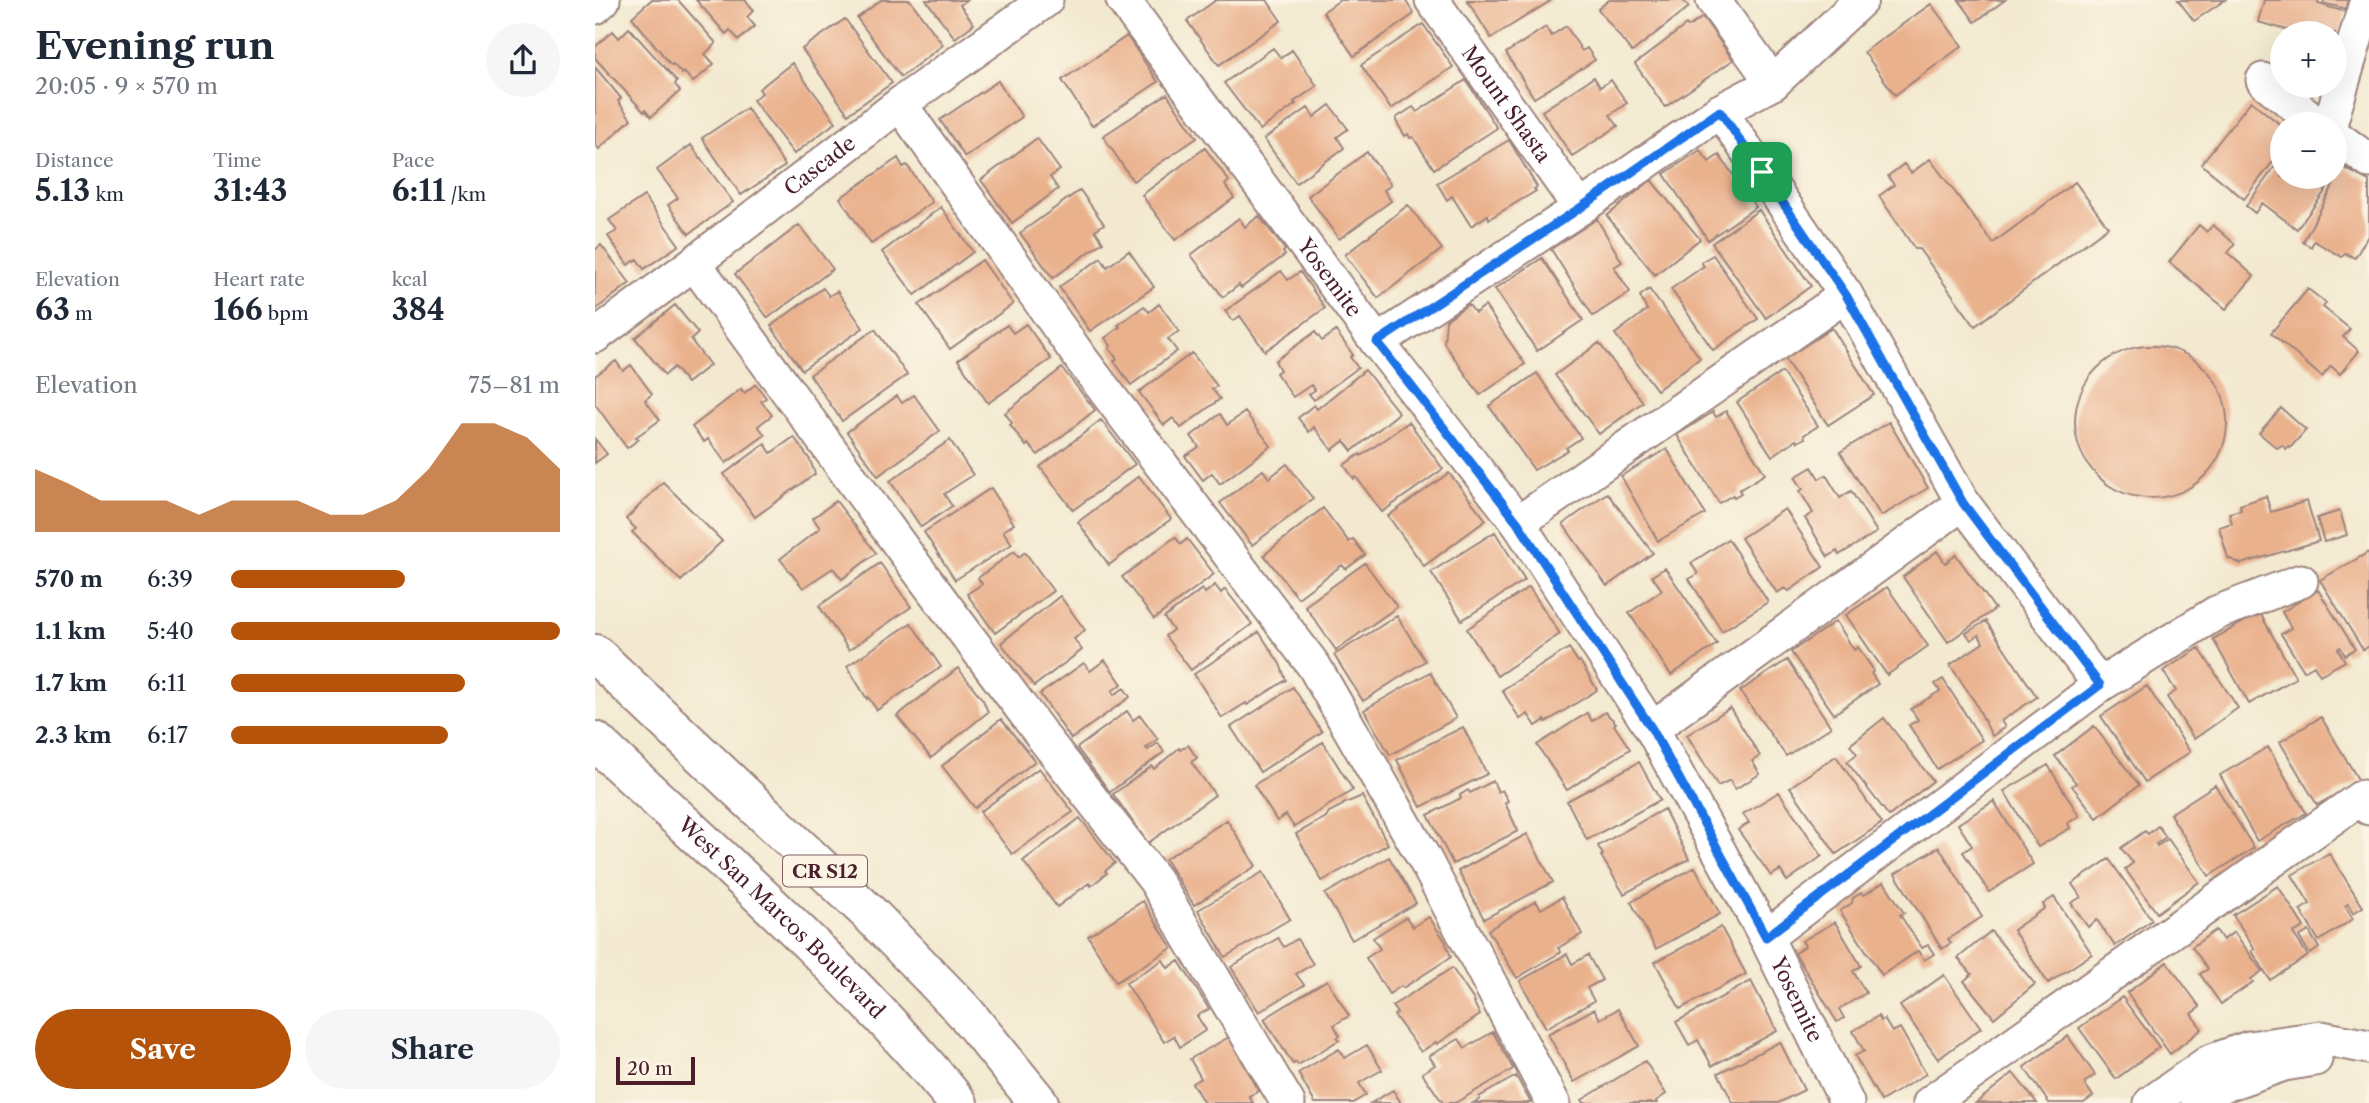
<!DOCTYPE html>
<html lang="en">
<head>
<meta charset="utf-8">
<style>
  :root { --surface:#fff; --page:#f6f6f7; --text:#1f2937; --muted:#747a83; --accent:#b45309 }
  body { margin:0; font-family:"Libre Caslon Text",serif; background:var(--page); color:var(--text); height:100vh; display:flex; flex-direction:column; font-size:26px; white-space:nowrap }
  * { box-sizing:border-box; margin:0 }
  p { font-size:23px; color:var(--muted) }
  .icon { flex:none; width:38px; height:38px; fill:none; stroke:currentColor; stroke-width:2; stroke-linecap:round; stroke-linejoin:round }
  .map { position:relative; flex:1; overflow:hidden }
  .sheet { display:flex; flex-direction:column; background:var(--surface); width:595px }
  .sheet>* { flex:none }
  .tools { position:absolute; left:1675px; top:21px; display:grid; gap:14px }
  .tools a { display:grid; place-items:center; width:77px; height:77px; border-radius:50%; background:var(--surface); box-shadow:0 7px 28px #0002; font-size:35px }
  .scale { position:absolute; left:21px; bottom:18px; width:79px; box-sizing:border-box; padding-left:7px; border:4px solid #4a1f2b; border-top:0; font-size:19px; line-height:24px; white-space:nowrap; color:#4a1f2b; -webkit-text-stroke:5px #fcf5e5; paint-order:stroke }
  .pin { position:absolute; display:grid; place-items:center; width:60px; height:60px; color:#fff; margin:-30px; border-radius:14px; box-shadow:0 4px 10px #0006 }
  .round { display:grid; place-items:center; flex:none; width:74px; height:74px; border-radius:37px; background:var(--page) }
  .summary { display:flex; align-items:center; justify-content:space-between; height:119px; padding:0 35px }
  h1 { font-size:38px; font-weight:700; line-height:52px }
  .stats { display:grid; grid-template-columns:repeat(3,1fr); gap:10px; height:119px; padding:7px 35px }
  .stats div { display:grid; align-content:center }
  .stats b { font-size:30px; font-weight:700 }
  .stats small { font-size:19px; font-weight:400 }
  .stats p { font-size:19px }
  .chart { height:196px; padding:14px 35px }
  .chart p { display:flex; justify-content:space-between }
  .chart svg { width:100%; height:126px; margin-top:7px; fill:var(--accent); opacity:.7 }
  .cta { display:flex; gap:14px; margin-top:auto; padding:14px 35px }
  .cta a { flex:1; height:80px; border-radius:42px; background:var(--accent); color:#fff; font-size:28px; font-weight:700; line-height:80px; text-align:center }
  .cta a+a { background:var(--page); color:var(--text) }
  ul { padding:0 35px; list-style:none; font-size:23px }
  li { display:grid; grid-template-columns:112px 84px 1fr; align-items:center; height:52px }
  li i { height:18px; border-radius:9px; background:var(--accent) }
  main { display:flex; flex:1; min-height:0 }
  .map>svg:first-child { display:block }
  .building { fill:#eab18d }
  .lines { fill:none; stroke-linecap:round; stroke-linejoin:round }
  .minor-casing { stroke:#9e847e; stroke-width:37 }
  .major-casing { stroke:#9e847e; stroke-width:42 }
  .minor { stroke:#fff; stroke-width:33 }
  .major { stroke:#fff; stroke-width:38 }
  .route-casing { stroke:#fff; stroke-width:14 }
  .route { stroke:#1a73e8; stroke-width:9 }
  .labels { text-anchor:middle; stroke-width:5; stroke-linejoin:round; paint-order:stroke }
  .shield { fill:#fcf5e5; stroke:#7f5f63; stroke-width:2 }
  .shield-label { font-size:19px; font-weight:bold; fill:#4a1f2b }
  .street-label { font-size:21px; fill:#4a1f2b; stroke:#fcf5e5 }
</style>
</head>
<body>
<main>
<section class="sheet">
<div class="summary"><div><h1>Evening run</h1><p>20:05 · 9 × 570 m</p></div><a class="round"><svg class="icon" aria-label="share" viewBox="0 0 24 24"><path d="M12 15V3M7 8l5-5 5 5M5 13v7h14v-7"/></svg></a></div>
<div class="stats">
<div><p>Distance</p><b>5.13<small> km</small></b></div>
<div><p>Time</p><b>31:43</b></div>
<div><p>Pace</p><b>6:11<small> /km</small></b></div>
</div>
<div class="stats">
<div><p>Elevation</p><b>63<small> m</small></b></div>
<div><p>Heart rate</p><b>166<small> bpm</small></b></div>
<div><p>kcal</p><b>384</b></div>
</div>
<div class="chart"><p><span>Elevation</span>75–81 m</p>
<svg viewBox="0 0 160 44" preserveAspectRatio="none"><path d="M0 44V22L10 27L20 33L30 33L40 33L50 38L60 33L70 33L80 33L90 38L100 38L110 33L120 22L130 6L140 6L150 11L160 22V44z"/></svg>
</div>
<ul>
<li><b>570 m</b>6:39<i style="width:53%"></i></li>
<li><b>1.1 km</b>5:40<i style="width:100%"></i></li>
<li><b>1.7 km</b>6:11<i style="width:71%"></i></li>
<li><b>2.3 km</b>6:17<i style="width:66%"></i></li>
</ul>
<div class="cta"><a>Save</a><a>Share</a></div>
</section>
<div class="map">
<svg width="1774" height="1103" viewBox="0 0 1774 1103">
  <rect width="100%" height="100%" fill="#fcf5e5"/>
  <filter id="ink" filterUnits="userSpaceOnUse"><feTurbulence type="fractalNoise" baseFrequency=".0143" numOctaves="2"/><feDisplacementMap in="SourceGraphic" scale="14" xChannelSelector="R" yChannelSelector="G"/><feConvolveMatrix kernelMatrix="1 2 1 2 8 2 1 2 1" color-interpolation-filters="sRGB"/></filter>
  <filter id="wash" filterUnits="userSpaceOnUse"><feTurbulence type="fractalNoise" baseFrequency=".00686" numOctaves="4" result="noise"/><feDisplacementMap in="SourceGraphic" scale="28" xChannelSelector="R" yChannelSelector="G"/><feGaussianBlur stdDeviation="1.57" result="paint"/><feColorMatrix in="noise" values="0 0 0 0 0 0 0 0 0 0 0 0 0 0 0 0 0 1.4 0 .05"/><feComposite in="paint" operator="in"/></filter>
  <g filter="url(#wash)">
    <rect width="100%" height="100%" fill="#f3e9d0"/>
    <g id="blocks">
      <path class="building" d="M56,0H83L121,43L110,54L119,64L98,82L89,72L87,74L78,64L76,65L37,17Z
        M101,0H150L159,10L152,17L160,26L144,40L135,30L131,34Z
        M286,0H315L348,45L306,77L262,18Z
        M331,0H372L365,5L379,24L360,38Z
        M621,0H672L686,21L624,65L592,21Z
        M745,0H810L819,14L759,56L728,12Z
        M872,0H957L896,38Z
        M1014,0H1088L1094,7L1037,52L1003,9Z
        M1364,0H1410L1380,22Z
        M1583,0H1630L1599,21Z
        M1669,0H1724L1723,4L1751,12L1743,40L1740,39V33H1704L1663,22Z
        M1729,0H1754L1752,9L1728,3Z
        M1336,4L1367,46L1300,95L1269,52Z
        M1108,17L1138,60L1070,107L1040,64L1091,25L1093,27Z
        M250,19L297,83L253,114L207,49Z
        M828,24L858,67L796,109L766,65Z
        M971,26L987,51L992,48L1000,60L939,98L911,53L951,27L956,36Z
        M34,28L82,81L80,84L85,91L56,117L50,110L49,112L0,58V47L18,31L24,38Z
        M532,36L563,82L497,126L467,80Z
        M678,48L686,58L697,50L722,86L699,102L701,104L665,130L629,83Z
        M197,63L241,122L199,154L158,100L167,93L164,89Z
        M0,67L26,98L23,101L36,119L4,149L0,144Z
        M999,77L1005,87L1016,80L1032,103L1015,115L1023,126L977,156L947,111Z
        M871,80L902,128L839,169L818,137L815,138L813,134L810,136L801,121V118L818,107L822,112Z
        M403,81L427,117L370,157L345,120Z
        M572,94L602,138L538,181L508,136Z
        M1656,101L1687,126V150L1649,199L1606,164Z
        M735,105L753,129L742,137L749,148L701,183L669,139L713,108L719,117Z
        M152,108L190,166L146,195L107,138Z
        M442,138L465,170L455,177L463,189L417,223L386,180Z
        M914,140L942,187L939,189L941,191L894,219L893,215L876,226L857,196L852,200L842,183Z
        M96,145L138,202L94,234L73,205L83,198L62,170Z
        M610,148L634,181L630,185L639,198L580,240L547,195Z
        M1105,150L1114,162L1124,155L1161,207L1113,240L1069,174Z
        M772,152L796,185L789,190L796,201L744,239L713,196Z
        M1687,157V177H1738L1731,190L1702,229L1667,203L1660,213L1651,206Z
        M303,158L308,167L312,165L337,202L276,244L245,198Z
        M1335,159L1398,243L1480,182L1513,227L1380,326L1324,249H1320L1284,196L1299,185L1293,176L1309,164L1316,173Z
        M1748,167L1774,181V234L1760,258L1750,253L1747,257L1719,241L1716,247L1708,242Z
        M1056,180L1105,239L1060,275L1012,216Z
        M485,190L509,224L500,230L508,242L458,278L425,233Z
        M49,196L84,245L49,269L42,259L33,265L13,236L22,231L14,220Z
        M813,205L847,249L783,298L750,255Z
        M346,207L378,252L320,295L287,252Z
        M1164,210L1216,286L1171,318L1117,243Z
        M664,216L690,250L688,252L690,255L646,288L644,285L628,297L596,255L644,218L650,227Z
        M1002,219L1027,262L1019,267L1035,292L998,316L956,249Z
        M204,225L238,269L173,318L140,274Z
        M1604,225L1612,232L1618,225L1640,244L1633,253L1659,276L1631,309L1574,262Z
        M6,245L35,283L0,310V250Z
        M534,251L559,287L495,331L464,287L506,258L512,267Z
        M1118,255L1163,319L1118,350L1076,289L1109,266L1106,262Z
        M947,258L988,320L942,351L900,289Z
        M387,260L418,304L355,349L324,305Z
        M686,271L693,280L705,272L730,308L670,351L645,316L638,321L630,311Z
        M228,288L234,296L242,291L268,328L207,370L176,326Z
        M1054,289L1105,358L1062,390L1020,334L1052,310L1045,296Z
        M1713,289L1731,303L1728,307L1755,329L1748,337L1764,351L1745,374L1736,366L1727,377L1676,333Z
        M564,304L584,331L573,339L582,351L536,385L519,361L522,359L514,348L516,346L510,338L525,327L523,325L549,306L554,312Z
        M80,305L103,333L96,340L115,365L92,383L79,367L70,375L40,338Z
        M872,305L875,306L880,313L890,306L930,364L885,395L849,343L851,320Z
        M431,324L456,359L393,403L363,360L412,325L418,333Z
        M1237,328L1279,395L1233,425L1190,359Z
        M280,329L312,375L247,421L215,375Z
        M741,331L758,355L755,357L763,368L719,400L714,394L720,390L716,385L698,397L681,373L685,370L680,361L720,332L727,341Z
        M1004,343L1048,402L1004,434L960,375Z
        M1480 422a76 76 0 1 1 152 0a76 76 0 1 1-152 0Z
        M597,353L622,386L617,389L625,399L586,428L578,418L569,425L544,392Z
        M21,361L28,371L36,365L57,394L50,400L65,420L41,437L44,439L32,448L0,404V376Z
        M467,368L500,410L443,455L433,444L431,446L415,425L417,423L410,413Z
        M770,370L804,413L757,451L749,441L737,450L719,427L714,432L703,418L719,405L722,409Z
        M1187,372L1223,426L1209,435L1210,438L1203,442L1201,440L1177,456L1142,402Z
        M942,373L986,438L971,448L973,450L939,470L894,406Z
        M161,384L171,398L166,401L177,415L163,426L170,435L131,463L113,439L109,442L97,427L146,389L149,393Z
        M319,395L345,431L283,476L252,432L302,396L307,403Z
        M1686,408L1711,430L1695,448L1693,446L1691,449L1687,445L1682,448L1664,433Z
        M1131,411L1170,474L1144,490L1146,493L1139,497L1138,495L1124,503L1082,435L1118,412L1121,417Z
        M650,412L676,446L625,484L617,473L608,480L590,456L604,447L596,436L625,414L632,425Z
        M506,420L540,464L478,510L445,467Z
        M814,422L848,469L787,512L761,477L759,479L749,465L765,454L766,456Z
        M1294,422L1333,488L1286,516L1245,452Z
        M199,437L215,460L220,474L160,517L129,474L170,444L176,453Z
        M0,439L12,454L0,463Z
        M355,440L378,475L349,494L357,506L326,527L295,481Z
        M1072,449L1110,514L1063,541L1026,476Z
        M692,464L718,499L657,545L625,503L668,470L674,478Z
        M1217,467L1224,479L1231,475L1245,498L1256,491L1282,532L1244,555L1242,551L1233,557L1210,518L1218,513L1205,491L1208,489L1200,477Z
        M854,473L891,520L829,566L793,516Z
        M544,476L576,519L514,565L483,522Z
        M68,482L127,541L86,581L37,532L41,529L31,519Z
        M396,488L419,524L408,531L417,544L360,580L329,532Z
        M1012,493L1058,553L1012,586L968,524Z
        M1671,496L1676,512L1712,501L1724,541L1646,564L1633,558L1624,527L1637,523L1634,513L1646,510L1645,505Z
        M241,501L281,553L247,579L238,568L208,588L185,559L225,528L218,518Z
        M728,508L754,542L758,539L770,555L751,569L747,565L703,598L669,555Z
        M1190,509L1228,567L1194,591L1190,588L1182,593L1146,538Z
        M1745,511L1752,535L1729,542L1722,518Z
        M900,532L930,580L867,620L836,572Z
        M580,537L586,544L592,539L619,574L559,619L527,577Z
        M1133,539L1173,602L1127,631L1094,579L1103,574L1096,563Z
        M419,551L424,557L430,552L458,591L400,633L372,594L387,584L383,578Z
        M1342,551L1350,563L1361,555L1400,609L1353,642L1308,577Z
        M1774,552V646L1768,650L1725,580Z
        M285,563L316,607L254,650L224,606Z
        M770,563L802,607L741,650L710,606Z
        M1070,568L1122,644L1076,675L1034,613L1067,590L1057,576Z
        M620,585L626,593L630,589L657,624L596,670L570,636L578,630L569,618L607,589L610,593Z
        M934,587L965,634L902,676L872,629Z
        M1292,587L1333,646L1292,675L1251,615Z
        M1723,590L1760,649L1750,655L1745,647L1743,649L1750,661L1725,675L1719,665L1709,671L1686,634L1696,628L1687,612Z
        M465,596L490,630L479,639L487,650L439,686L406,643Z
        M1665,613L1701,678L1654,704L1618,639Z
        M802,616L830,661L768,701L739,655Z
        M1241,621L1259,650L1263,647L1279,671L1276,673L1283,684L1239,714L1196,652Z
        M1391,621L1442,697L1406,721L1410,727L1397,736L1380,702L1355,665L1388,643L1384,635L1376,640L1371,633Z
        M316,623L346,667L282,710L273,697L272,699L252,666Z
        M664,632L685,664L691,680L652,705L651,703L627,718L599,674Z
        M974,648L983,662L985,661L1002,690L951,722L950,720L941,726L933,714L925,719L907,690Z
        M1604,648L1643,708L1599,739L1572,697L1581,691L1568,671Z
        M510,660L527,684L517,691L519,695L529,688L535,697L476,739L445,694L489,663L495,671Z
        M1192,660L1236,727L1191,756L1145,691Z
        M363,668L388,700L393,712L336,758L302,716Z
        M835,672L861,718L795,755L769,710Z
        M1348,679L1387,740L1342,769L1314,725L1323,720L1316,709L1345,691L1340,684Z
        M1552,686L1595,752L1550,782L1506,716Z
        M698,687L727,732L665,772L636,727Z
        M1135,708L1165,756L1157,761L1165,774L1140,789L1135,780L1123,786L1092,735Z
        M532,711L538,720L545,715L563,739L551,748L553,750L563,743L569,752L515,792L482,748Z
        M1010,712L1021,723L1019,725L1035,749L972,790L942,745L992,713L997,721Z
        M1726,717L1764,781L1722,805L1685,742Z
        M1289,718L1338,781L1294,816L1252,762L1262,754L1255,745Z
        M406,719L440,761L380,808L347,766Z
        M1499,726L1544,785L1502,818L1477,786L1481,783L1460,756Z
        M868,727L892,774L826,807L802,760Z
        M728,742L758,790L699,827L691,815L682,821L659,785Z
        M593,745L602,758L596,762L620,795L553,843L518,794L557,766L559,769L584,748L585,750Z
        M1673,747L1711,813L1662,841L1625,775Z
        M1241,756L1287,823L1241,854L1195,787Z
        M1044,762L1065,800L992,840L972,801Z
        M1453,765L1484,816L1473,823L1475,828L1443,847L1409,791Z
        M444,768L478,812L417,854L385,812Z
        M898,781L903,792L907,790L913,801L910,803L923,831L858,864L833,815L866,798L865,795L873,790L875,793Z
        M1620,785L1659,848L1614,876L1575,814Z
        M1184,792L1227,856L1192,881L1185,870L1176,876L1143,830L1154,823L1148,814Z
        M767,796L793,844L727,881L701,834L731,817L734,812L748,805V804Z
        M1399,801L1438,864L1394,892L1368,852L1377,846L1363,824Z
        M1069,809L1094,859L1029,894L1006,856L1008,855L1003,846Z
        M485,818L520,863L510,871L512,873L496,886L494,883L462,907L428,861Z
        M632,820L661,866L599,905L570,859Z
        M1563,826L1571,837L1561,844L1562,846L1573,839L1604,882L1562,913L1530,869L1538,863L1526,848L1550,831L1553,834Z
        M932,834L958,882L889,919L863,871Z
        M1344,847L1387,917L1353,939L1356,943L1347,949L1300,874Z
        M1734,853L1768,907L1758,913L1753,904L1750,906L1758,919L1724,941L1705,910L1715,904L1697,875Z
        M794,857L821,903L757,940L730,894Z
        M1514,859L1557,920L1520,946L1502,920L1493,927L1476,903L1486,897L1477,884Z
        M1100,867L1125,914L1061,949L1036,902Z
        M668,872L695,919L630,957L603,910Z
        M1289,882L1309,913L1305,915L1327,948L1333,945L1339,954L1329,960L1323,951L1287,975L1245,911L1257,903L1258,898L1266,893L1269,895Z
        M1683,886L1709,927L1698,933L1713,956L1675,980L1657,951L1660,949L1638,915Z
        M967,897L987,934L963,948L966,952L922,978L893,930L941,901L946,909Z
        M1459,897L1497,954L1453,983L1418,930L1450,908L1448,904Z
        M548,901L577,948L521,982L493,936Z
        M811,917L818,927L834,917L850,941L856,957L808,988L806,986L794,994L771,958L785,949L778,938Z
        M1240,922L1266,966L1258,971L1271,993L1244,1009L1249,1018L1242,1022L1200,953L1210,946L1207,941Z
        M1126,927L1151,974L1085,1009L1060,962Z
        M1621,930L1628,940L1639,932L1667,971L1656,979L1658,982L1626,1004L1605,974L1613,969L1597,947Z
        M1396,931L1440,984L1399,1018L1369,981L1377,974L1363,958Z
        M1714,931L1724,948L1715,954L1704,937Z
        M683,938L689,947L702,939L718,964L701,974L709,985L664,1012L636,967Z
        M972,954L977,964L993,955L1007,980L992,988L999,1001L951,1028L925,981Z
        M568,960L573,968L584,961L614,1009L602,1016L611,1030L585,1047L579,1036L569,1042L531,983Z
        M1572,962L1605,1007L1596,1014L1607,1029L1575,1054L1532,993Z
        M857,968L880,1002L879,1003L885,1015L842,1044L841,1042L826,1052L799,1015L802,1013L797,1006Z
        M1349,975L1386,1028L1343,1059L1305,1006Z
        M732,980L754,1016L739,1025L745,1036L742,1038L744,1040L703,1065L701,1062L698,1064L669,1019Z
        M1156,981L1182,1031L1117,1066L1103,1040L1094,1045L1081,1022Z
        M1527,997L1564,1047L1521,1079L1484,1028Z
        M999,1009L1005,1019L1023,1009L1044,1046L979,1082L953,1034Z
        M1283,1016L1286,1021L1289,1019L1297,1032L1305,1028L1331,1074L1286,1101L1260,1056L1269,1051L1258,1031Z
        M898,1032L918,1069L860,1103H848L827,1073L840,1065L834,1056L864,1039L870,1048Z
        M1473,1036L1500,1075L1489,1083L1498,1096L1489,1103H1454L1429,1067Z
        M634,1037L664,1091L654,1096L658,1103H609L597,1083L606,1078L595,1059Z
        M1185,1042L1209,1090L1183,1103H1138L1123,1073Z
        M772,1045L787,1070L764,1083L771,1095L758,1103H720L703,1073L744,1049L750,1058Z
        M1050,1061L1071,1094L1061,1101L1062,1103H989L987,1100Z
        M1418,1073L1442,1103H1381Z
        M921,1076L936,1103H878L885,1099L884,1097Z
        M798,1090L806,1103H776Z"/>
    </g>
  </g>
  <g filter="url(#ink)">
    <use href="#blocks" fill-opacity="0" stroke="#9e847e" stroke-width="2"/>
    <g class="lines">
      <defs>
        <g id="minor">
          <path id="s1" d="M528,0L782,342L923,523L1057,729L1171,937L1252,1103"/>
          <path id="s2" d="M837,0L985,208"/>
          <path d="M1118,0L1178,83"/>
          <path d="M0,7L8,0"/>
          <path d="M1668,80L1723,124"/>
          <path d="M305,104L487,360L719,666L830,860L958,1103"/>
          <path d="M1125,111L1251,295L1368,503L1505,685"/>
          <path d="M1735,124L1772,0"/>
          <path d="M1740,136L1774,161"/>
          <path d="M99,263L315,559L448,737L560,880L693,1103"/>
          <path id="s3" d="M0,336L99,263L305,104L451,0"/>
          <path d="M782,342L985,208L1125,111L1178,83L1266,0"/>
          <path d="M923,523L1251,295"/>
          <path d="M1057,729L1368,503"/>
          <path d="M1171,937L1505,685L1621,613L1706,581"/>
          <path d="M1335,1103L1767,797L1774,808"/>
          <path d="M1556,1103L1614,1062L1654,1048L1726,1038L1774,1047"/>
          <path d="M1603,1103L1626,1086L1689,1064L1720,1059"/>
        </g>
        <g id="major">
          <path d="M0,654L275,914L369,1011L444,1103"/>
          <path id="s4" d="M0,741C124,858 255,971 363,1103"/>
        </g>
      </defs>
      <use href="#minor" class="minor-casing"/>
      <use href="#major" class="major-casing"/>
      <use href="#minor" class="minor"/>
      <use href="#major" class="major"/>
    </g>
  </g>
  <g class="lines" filter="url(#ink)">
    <defs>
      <path id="route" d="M1125,111L1251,295L1368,503L1505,685L1171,937L1057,729L923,523L782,342L985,208Z"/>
    </defs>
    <use href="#route" class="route-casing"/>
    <use href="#route" class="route"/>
  </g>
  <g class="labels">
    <rect class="shield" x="188" y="855.5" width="84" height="31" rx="5"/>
    <g class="shield-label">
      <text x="230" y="878">CR S12</text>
    </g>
    <g class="street-label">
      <text dy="7" stroke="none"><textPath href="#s2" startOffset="128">Mount Shasta</textPath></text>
      <text dy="7" stroke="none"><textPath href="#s3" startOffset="282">Cascade</textPath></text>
      <text dy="7" stroke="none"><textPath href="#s1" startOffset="346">Yosemite</textPath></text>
      <text dy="7" stroke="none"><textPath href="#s4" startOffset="257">West San Marcos Boulevard</textPath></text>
      <text dy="7" stroke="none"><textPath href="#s1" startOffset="1208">Yosemite</textPath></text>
    </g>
  </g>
</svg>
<div class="tools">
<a>+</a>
<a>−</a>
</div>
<div class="scale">20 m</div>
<div class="pin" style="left:1167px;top:172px;background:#1e9e55"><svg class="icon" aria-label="arrive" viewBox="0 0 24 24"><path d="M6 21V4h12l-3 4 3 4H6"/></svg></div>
</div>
</main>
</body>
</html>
